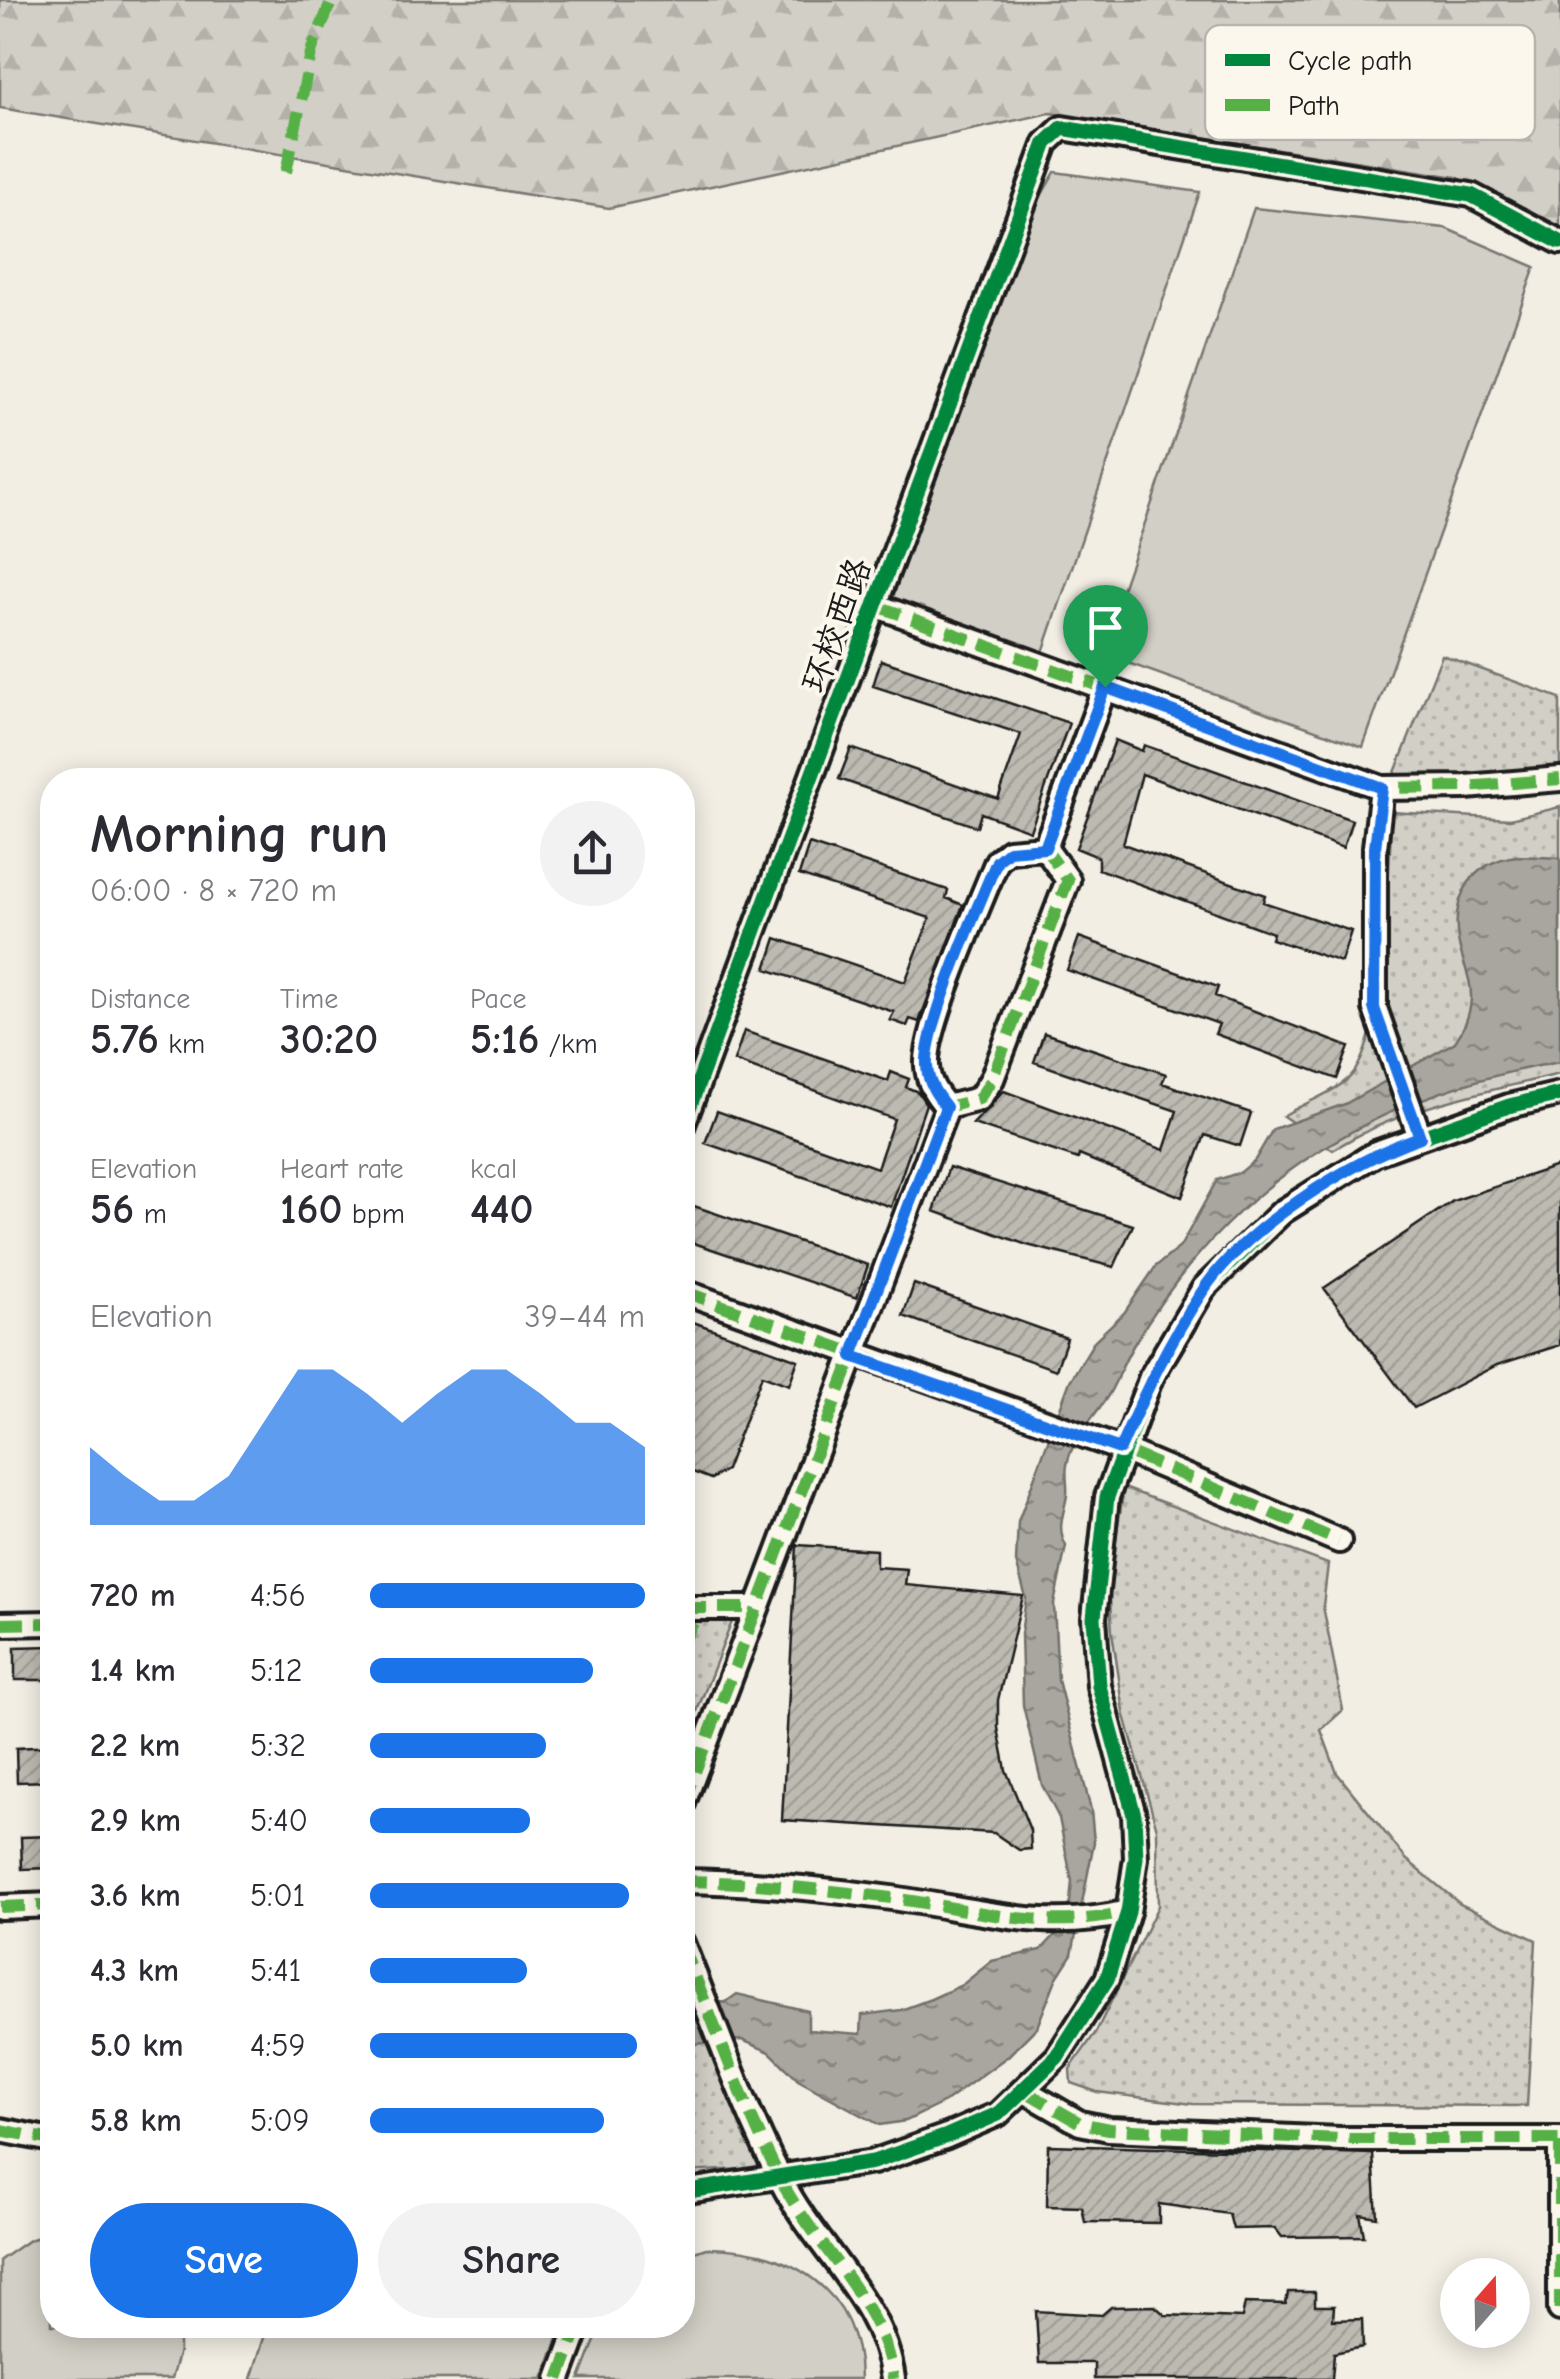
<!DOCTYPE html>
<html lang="en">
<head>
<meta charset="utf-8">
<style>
  :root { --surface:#fff; --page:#f2f2f3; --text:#2b2b33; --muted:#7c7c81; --accent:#1a73e8 }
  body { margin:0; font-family:"Comic Neue","LXGW WenKai TC",sans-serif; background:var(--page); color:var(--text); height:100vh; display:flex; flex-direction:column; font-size:38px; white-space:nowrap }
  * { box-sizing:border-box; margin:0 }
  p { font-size:32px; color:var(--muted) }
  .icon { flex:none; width:55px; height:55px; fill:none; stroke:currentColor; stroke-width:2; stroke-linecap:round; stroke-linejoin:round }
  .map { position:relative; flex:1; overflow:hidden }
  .details { position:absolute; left:40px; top:768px; width:655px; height:1570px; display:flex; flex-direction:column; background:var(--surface); border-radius:40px; box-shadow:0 5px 25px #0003 }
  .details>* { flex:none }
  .needle { width:65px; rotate:20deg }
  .fabs { position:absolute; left:1440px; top:2258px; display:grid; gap:20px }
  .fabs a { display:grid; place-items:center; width:90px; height:90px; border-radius:50%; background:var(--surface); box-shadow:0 5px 25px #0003; font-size:50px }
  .pin { position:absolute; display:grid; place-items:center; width:85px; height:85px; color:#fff; margin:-102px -42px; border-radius:50% 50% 50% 0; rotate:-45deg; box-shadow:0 0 10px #0007 }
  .pin .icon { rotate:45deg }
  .round { display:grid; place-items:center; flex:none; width:105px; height:105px; border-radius:52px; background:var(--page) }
  .summary { display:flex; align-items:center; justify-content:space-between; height:170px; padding:0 50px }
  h1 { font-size:55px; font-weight:700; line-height:75px }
  .figures { display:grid; grid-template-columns:repeat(3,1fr); gap:15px; height:170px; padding:10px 50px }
  .figures div { display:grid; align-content:center }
  .figures b { font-size:42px; font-weight:700 }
  .figures small { font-size:28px; font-weight:400 }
  .figures p { font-size:28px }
  .chart { height:280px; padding:20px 50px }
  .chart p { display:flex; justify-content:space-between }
  .chart svg { width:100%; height:180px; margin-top:10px; fill:var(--accent); opacity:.7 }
  .button { display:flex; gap:20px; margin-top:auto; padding:20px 50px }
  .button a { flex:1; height:115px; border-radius:60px; background:var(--accent); color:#fff; font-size:40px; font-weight:700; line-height:115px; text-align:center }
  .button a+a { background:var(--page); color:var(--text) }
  ul { padding:0 50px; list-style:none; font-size:32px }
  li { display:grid; grid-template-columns:160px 120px 1fr; align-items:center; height:75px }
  li i { height:25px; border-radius:12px; background:var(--accent) }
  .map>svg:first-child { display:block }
  .grass { fill:url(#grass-dots); stroke:#777671; stroke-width:2.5 }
  .forest { fill:url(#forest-firs); stroke:#777671; stroke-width:2.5 }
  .pitch { fill:#d2cfc6; stroke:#777671; stroke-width:2.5 }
  .water { fill:url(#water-ripples); stroke:#716f6b; stroke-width:2.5 }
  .building { fill:url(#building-hatch); stroke:#1c1c1c; stroke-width:2.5 }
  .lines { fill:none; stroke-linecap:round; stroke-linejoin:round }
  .minor-casing { stroke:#1c1c1c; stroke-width:30 }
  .minor { stroke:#fbf7ec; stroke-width:22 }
  .quiet { stroke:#55b145; stroke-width:12; stroke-dasharray:25 12; stroke-linecap:butt }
  .cycleway-casing { stroke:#fbf7ec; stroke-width:21 }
  .cycleway { stroke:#00873e; stroke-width:15 }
  .route-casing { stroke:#fff; stroke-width:20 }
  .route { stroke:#1a73e8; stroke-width:12 }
  .labels { text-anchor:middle; stroke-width:8; stroke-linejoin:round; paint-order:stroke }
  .street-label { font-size:35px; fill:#1c1c1c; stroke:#fbf7ec }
  .key { fill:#fbf7ec; stroke:#b8b5ae; stroke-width:2.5 }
  .key-label { font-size:28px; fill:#1c1c1c }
</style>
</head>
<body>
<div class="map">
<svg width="1560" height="2379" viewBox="0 0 1560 2379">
  <defs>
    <pattern id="grass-dots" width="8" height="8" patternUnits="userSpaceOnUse" patternTransform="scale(2.5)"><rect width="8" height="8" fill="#d2cfc6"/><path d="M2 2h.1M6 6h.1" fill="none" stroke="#b4b1aa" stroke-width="1.8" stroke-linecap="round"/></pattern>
    <pattern id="forest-firs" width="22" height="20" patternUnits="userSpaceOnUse" patternTransform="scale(2.5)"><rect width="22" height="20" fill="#d2cfc6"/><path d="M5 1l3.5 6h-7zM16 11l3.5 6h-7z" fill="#b4b1aa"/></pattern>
    <pattern id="water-ripples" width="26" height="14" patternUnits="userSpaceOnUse" patternTransform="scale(2.5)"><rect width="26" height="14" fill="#a9a6a0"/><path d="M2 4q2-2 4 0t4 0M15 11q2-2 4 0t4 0" fill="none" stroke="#898682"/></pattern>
    <pattern id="building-hatch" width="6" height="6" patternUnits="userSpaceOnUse" patternTransform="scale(2.5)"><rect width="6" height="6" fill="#bdbab1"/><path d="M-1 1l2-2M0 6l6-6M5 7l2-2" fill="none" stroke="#a29f98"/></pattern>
  </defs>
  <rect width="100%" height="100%" fill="#f2eee4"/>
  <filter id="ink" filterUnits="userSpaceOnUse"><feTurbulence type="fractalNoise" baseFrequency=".01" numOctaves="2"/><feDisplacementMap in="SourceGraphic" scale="20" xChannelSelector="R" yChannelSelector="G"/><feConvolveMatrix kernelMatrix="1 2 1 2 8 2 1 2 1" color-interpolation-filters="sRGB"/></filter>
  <g filter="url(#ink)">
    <path class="grass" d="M1442,655L1560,698V779L1390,785Z
      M1560,807V1074C1481,1093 1402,1106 1333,1150L1283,1116C1302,1104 1334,1093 1350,1077C1387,1039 1388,868 1392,812L1510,819Z
      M1124,1488L1328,1564L1323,1606L1343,1710L1321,1730L1337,1773L1406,1859L1460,1904L1536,1940L1527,2106L1193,2104L1097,2092L1071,2083L1070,2069L1096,2032L1158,1906L1157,1829L1124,1712L1112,1632L1109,1582Z
      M733,1619L683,1747V1620Z
      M683,1988L764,2168L683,2172Z"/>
    <path class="forest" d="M0,0H1560V227L1456,177L1050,113L609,208L0,108Z"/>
    <path class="pitch" d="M1055,172L1200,192L1038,667L885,612L1036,205Z
      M1254,208L1445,228L1535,267L1363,747L1100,653Z
      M52,2233V2325H179V2351L171,2379H0V2260L29,2240Z
      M706,2248C790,2248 859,2289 860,2379H580L601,2325H682L683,2256Z
      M268,2325H563L543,2379H251Z"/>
    <path class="water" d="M1516,856L1560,858V1062C1376,1093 1229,1183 1133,1346C1124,1361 1118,1378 1109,1394C1095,1417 1072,1437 1067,1465C1065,1475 1068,1485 1067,1495C1064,1514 1056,1528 1066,1546L1054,1604L1058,1680L1091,1810L1094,1842L1072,1954L1056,1979L1037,2027L1008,2056L945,2102L906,2121L880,2125L798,2080L770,2052L742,2040L683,2045L682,2004L726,2002L737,1994L808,2011V2030L861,2034L862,2015L901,2010L931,1999L962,1985L992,1961L1041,1950L1056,1934L1070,1902L1072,1881L1059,1818L1042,1785L1023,1705L1021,1634L1026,1598L1016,1562L1018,1522L1070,1381L1095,1340L1124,1313L1156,1266L1180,1247L1217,1180L1241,1172L1255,1160L1273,1129L1345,1104L1455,1042C1464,1029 1470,1016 1471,999C1472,978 1461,960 1458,939C1451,895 1473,862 1516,856Z"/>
    <path class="building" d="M881,660L1069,723L1030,831L981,813L977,827L839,779L851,748L998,799L1021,734L873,686Z
      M1115,740L1142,751L1144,745L1352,820L1343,848L1142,774L1123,844L1265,895L1263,902L1351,931L1341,962L1271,939L1273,933L1098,869V857L1076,848Z
      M809,844L948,890L946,898L963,905L919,1022L910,1019L907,1026L890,1020L894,1012L766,969L776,938L905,982L930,918L799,875Z
      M1079,937L1218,987L1215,996L1349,1047L1337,1079L1215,1034L1219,1024L1067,970Z
      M744,1031L888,1081L891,1072L909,1079L906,1087L918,1092L926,1104L891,1207L705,1143L717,1111L877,1168L894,1119L734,1061Z
      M1044,1033L1166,1074L1162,1083L1251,1113L1240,1146L1205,1135L1182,1197L1079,1155L1078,1159L973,1124L1004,1091L1164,1150L1177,1111L1034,1062Z
      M1560,1165V1345L1497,1365L1414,1408L1324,1288L1453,1201Z
      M949,1167L1133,1225L1114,1267L1027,1245L934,1211Z
      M682,1202L868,1265L857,1298L682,1239Z
      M914,1284L1067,1338L1056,1370L903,1316Z
      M682,1318L798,1360L789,1385L762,1375L726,1470L711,1479L682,1468Z
      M797,1545L876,1550V1567L907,1569L905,1585L1023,1596L998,1700V1728L1006,1770L1030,1830L1031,1849L1019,1850L994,1833L782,1820Z
      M52,1646V1680H15V1647Z
      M52,1746V1781L17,1782L16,1748Z
      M52,1836V1868L22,1869L21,1837Z
      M1048,2145L1373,2154L1377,2217L1360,2214L1364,2236L1282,2237L1275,2228L1233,2229L1229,2214L1159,2204V2223L1085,2222L1082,2207L1047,2206Z
      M1288,2292H1315V2306H1334L1333,2320L1362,2319L1363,2347L1334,2353L1332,2379H1094V2363H1039L1036,2311L1102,2315L1111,2307L1155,2306L1165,2315L1242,2318L1245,2303L1286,2304Z"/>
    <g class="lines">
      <defs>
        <path id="minor" d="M877,606L1382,788L1466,787L1560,779
          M1382,788L1375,847V1008L1420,1137
          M947,1107C936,1094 928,1083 927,1066C924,1029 981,902 997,861L1009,851L1045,848
          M682,1127L1046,143L1062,128L1471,195L1560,242
          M682,1291L1121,1449L1339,1541
          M682,1608H756
          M0,1624L52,1623
          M682,1806L947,1107L979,1099L992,1079L1063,893L1068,880L1045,848L1105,687
          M682,1881C751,1882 823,1889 891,1898C976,1909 1042,1933 1128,1912
          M0,1907L52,1905
          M682,1943C714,2023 743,2106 782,2182C817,2250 883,2301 893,2379
          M1025,2091L1080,2123L1109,2129L1340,2139H1560
          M0,2130L52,2140
          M1560,2143V2309
          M682,2192L873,2162L947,2136L998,2114L1057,2057L1107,1979L1128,1912L1136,1858L1134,1815L1099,1686L1094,1618L1107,1497L1151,1377L1204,1288L1282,1212L1376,1153L1509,1106L1560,1094
          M559,2379L579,2325"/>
      </defs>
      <use href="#minor" class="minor-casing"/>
      <use href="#minor" class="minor"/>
      <path class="quiet" d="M286,172L312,49L332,0
        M877,606L1382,788L1466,787L1560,779
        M1382,788L1375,847V1008L1420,1137
        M947,1107C936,1094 928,1083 927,1066C924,1029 981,902 997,861L1009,851L1045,848
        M682,1291L1121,1449L1339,1541
        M682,1608H756
        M0,1624L52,1623
        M682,1645L700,1608
        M682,1806L947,1107L979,1099L992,1079L1063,893L1068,880L1045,848L1105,687
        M682,1881C751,1882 823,1889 891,1898C976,1909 1042,1933 1128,1912
        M0,1907L52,1905
        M682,1943C714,2023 743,2106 782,2182C817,2250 883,2301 893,2379
        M1025,2091L1080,2123L1109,2129L1340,2139H1560
        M0,2130L52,2140
        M1560,2143V2309
        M559,2379L579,2325"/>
      <defs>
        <path id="cycleway" d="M682,1127L1046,143L1062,128L1471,195L1560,242
          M682,2192L873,2162L947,2136L998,2114L1057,2057L1107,1979L1128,1912L1136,1858L1134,1815L1099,1686L1094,1618L1107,1497L1151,1377L1204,1288L1282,1212L1376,1153L1509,1106L1560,1094"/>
      </defs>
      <use href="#cycleway" class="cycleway-casing"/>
      <use href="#cycleway" class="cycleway"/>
    </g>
  </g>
  <g class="lines" filter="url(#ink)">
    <defs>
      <path id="route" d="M1105,687L1382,788L1375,848L1374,1008L1420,1137C1349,1162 1244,1228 1202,1292C1169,1341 1144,1394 1120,1449L852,1356L946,1107C936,1094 928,1083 927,1066C924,1028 980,902 997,861L1009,851L1045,848Z"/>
    </defs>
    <use href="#route" class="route-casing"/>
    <use href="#route" class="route"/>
  </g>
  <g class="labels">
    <g class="street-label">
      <text transform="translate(836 625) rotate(-70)" y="12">环校西路</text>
    </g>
  </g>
  <rect x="1205" y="25" width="330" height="115" rx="15" class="key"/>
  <rect x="1225" y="54" width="45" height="12" fill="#00873e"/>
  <rect x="1225" y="99" width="45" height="12" fill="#55b145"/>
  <g class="key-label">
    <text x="1288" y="70">Cycle path</text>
    <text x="1288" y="115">Path</text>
  </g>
</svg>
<div class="fabs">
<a><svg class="needle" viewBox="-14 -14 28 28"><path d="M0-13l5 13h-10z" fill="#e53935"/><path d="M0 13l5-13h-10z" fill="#7c7c81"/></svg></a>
</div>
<div class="pin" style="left:1105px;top:687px;background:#1e9e55"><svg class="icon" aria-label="arrive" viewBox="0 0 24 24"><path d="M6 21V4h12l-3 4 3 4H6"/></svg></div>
<section class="details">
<div class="summary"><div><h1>Morning run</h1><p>06:00 · 8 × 720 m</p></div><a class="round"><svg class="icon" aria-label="share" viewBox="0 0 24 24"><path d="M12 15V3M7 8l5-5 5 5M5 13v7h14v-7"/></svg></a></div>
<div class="figures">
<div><p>Distance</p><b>5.76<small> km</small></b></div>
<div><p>Time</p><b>30:20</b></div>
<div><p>Pace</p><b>5:16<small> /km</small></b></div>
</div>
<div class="figures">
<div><p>Elevation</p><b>56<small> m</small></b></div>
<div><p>Heart rate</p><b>160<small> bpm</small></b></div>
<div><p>kcal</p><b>440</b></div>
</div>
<div class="chart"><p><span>Elevation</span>39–44 m</p>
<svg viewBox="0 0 160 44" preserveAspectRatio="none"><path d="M0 44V25L10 32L20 38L30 38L40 32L50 19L60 6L70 6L80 12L90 19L100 12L110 6L120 6L130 12L140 19L150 19L160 25V44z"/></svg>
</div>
<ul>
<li><b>720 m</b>4:56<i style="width:100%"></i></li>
<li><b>1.4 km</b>5:12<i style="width:81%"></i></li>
<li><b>2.2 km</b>5:32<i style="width:64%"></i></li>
<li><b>2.9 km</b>5:40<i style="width:58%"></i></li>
<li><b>3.6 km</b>5:01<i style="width:94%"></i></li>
<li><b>4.3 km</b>5:41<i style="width:57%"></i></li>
<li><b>5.0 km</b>4:59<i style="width:97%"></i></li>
<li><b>5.8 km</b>5:09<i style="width:85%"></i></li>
</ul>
<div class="button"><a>Save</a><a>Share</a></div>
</section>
</div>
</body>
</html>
